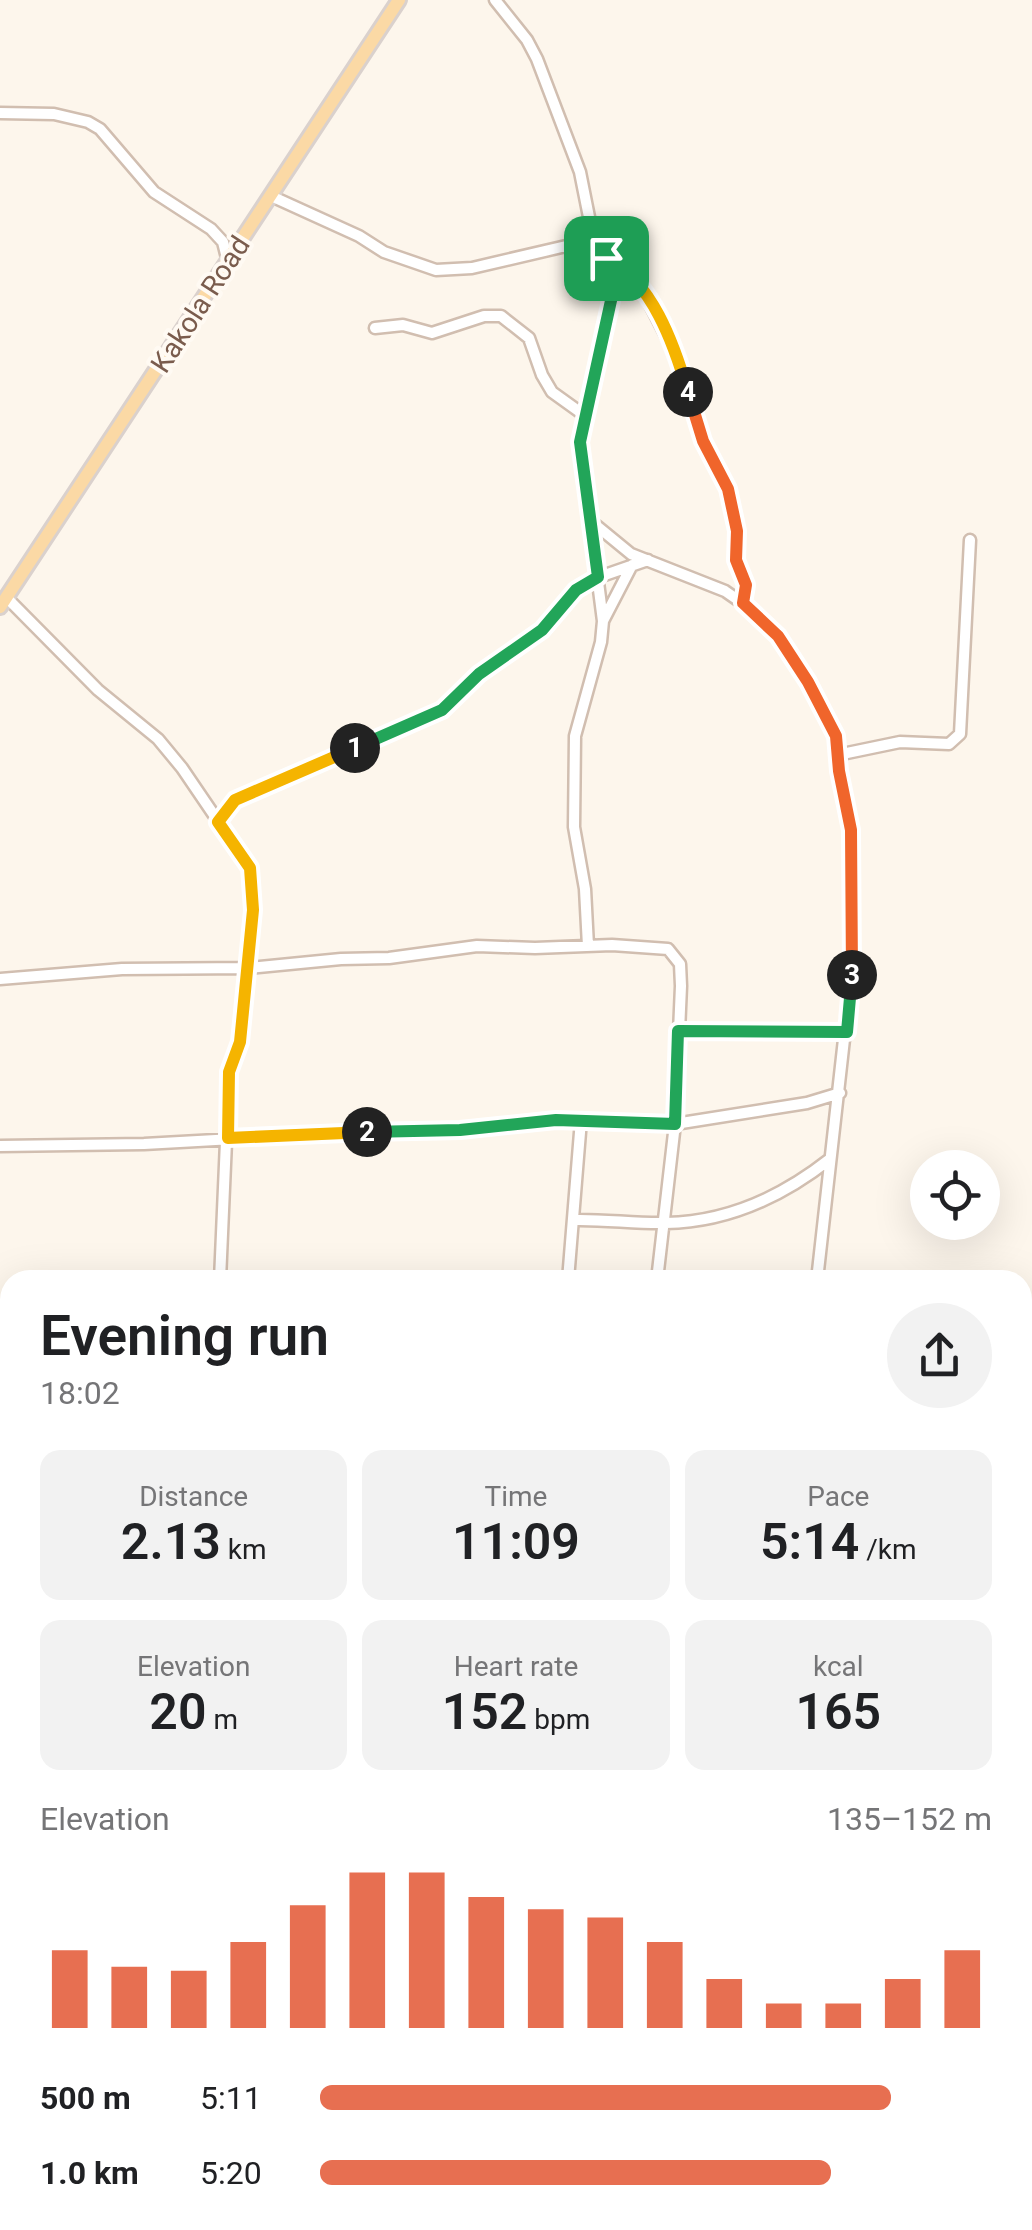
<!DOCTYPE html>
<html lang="en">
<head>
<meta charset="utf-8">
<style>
  :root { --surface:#fff; --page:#f2f2f2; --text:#202124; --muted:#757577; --accent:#e76f51 }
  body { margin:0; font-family:Roboto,sans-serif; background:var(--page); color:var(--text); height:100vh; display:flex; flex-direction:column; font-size:38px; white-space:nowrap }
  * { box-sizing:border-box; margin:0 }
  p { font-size:32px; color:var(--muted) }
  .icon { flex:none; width:55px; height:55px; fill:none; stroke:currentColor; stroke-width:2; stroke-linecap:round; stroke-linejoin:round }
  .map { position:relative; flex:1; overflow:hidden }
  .side { position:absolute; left:0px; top:1270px; width:1032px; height:960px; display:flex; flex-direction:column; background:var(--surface); border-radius:30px 30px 0 0; box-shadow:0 10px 40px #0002 }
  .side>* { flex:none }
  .buttons { position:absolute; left:910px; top:1150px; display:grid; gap:20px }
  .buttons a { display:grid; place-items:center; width:90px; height:90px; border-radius:50%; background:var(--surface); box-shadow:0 10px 40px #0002; font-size:50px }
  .pin { position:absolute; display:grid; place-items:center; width:85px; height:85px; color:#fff; margin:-42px; border-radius:20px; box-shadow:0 5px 15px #0006 }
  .km { position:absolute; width:50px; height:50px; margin:-25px; border-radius:50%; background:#222; color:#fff; font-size:28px; line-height:50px; text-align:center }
  .round { display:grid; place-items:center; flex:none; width:105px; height:105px; border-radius:52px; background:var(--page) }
  .summary { display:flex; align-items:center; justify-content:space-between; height:170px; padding:0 40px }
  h1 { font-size:55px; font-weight:600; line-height:75px }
  .figures { display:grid; grid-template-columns:repeat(3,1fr); gap:15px; height:170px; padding:10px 40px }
  .figures div { display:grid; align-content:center; border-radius:20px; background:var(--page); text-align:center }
  .figures b { font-size:50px; font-weight:600 }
  .figures small { font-size:28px; font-weight:400 }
  .figures p { font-size:28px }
  .chart { height:280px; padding:20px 40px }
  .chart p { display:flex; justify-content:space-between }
  .chart svg { width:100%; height:180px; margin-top:10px; stroke:var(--accent); stroke-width:6 }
  ul { padding:0 40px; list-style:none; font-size:32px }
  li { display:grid; grid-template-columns:160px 120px 1fr; align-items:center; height:75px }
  li i { height:25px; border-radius:12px; background:var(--accent) }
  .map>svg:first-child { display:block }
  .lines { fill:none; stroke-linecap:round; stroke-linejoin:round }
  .minor-casing { stroke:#d1beb0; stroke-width:15 }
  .major-casing { stroke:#dad1cd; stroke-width:18 }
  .minor { stroke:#fff; stroke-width:10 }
  .major { stroke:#fbd9a5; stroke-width:12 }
  .split-1-casing { stroke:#fff; stroke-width:20 }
  .split-2-casing { stroke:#fff; stroke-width:20 }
  .split-3-casing { stroke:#fff; stroke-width:20 }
  .split-4-casing { stroke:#fff; stroke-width:20 }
  .split-5-casing { stroke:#fff; stroke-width:20 }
  .split-1 { stroke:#22a559; stroke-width:12 }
  .split-2 { stroke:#f5b400; stroke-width:12 }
  .split-3 { stroke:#22a559; stroke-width:12 }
  .split-4 { stroke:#f0652b; stroke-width:12 }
  .split-5 { stroke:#f5b400; stroke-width:12 }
  .labels { text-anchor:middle; stroke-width:8; stroke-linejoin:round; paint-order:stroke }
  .street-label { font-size:28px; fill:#7a5c4d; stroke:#fffaf3 }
</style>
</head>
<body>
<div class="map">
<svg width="1032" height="2230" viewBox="0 0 1032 2230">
  <rect width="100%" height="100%" fill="#fdf6ec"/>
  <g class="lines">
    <defs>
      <path id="minor" d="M495,0L527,40L537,59L580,172L590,222L606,258L622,266L642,289L676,355L703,441L728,489L737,531L736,560L746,585L743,603
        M0,113L54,114L88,122L100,129L154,192L211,229L223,242L228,262
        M271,196L359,236L384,252L436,270L472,268L566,246L585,255L602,251
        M375,328L403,325L432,333L484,316H501L529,338L542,375L552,392L584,415
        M592,522L631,554L725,591L748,607L778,636L808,682L836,736L839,771L851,830L853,959L817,1280
        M7,598L98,690L158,739L182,768L250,868L253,910L249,968L240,1041L229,1072L220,1280
        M603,621L632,565
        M847,753L900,742L949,744L960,734L970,540
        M218,823L235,800L442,710L479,674L542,630L576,590L599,577L648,560
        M588,946L585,889L574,827L575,736L601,642L603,621L580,442L612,295L606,258
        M0,979L122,969L249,968L341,959L389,958L477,946L535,948L612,945L668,949L680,964L681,986L675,1124L657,1280
        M678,1031L847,1032
        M0,1146L144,1144L397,1130H460L556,1120L675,1124L807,1103L840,1093
        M573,1220C604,1219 636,1224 666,1223C728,1222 783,1196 830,1159
        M568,1280L581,1120
        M0,1316H10
        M0,1486L10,1487
        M1022,1487H1032
        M1022,1651H1032
        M0,1656H10
        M1022,1811L1032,1810
        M0,1825H10
        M0,1996L10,1997
        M1022,2101L1032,1976
        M0,2152L10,2151
        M139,2230L141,2220
        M572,2230L573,2220
        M834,2230V2220
        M1011,2230L1012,2220"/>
      <path id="major" d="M0,607L399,0"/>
    </defs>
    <use href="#minor" class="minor-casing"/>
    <use href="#major" class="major-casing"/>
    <use href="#minor" class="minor"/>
    <use href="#major" class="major"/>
  </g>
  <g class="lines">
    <defs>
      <path id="split-1" d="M355,748L442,710L479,674L542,630L576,590L598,577L580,442L612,296L606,258"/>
      <path id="split-2" d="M355,748L235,800L218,822L250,868L253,910L240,1042L229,1072L228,1138L367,1132"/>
      <path id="split-3" d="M367,1132L460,1130L556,1120L675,1124L678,1031L847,1032L852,975"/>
      <path id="split-4" d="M688,392L703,441L728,489L737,531L736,560L746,585L743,603L778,636L808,682L836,736L839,771L851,830L852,975"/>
      <path id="split-5" d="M606,258C652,281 674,344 688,392"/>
    </defs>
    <use href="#split-1" class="split-1-casing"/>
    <use href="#split-2" class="split-2-casing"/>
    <use href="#split-3" class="split-3-casing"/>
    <use href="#split-4" class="split-4-casing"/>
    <use href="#split-5" class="split-5-casing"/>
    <use href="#split-1" class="split-1"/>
    <use href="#split-2" class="split-2"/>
    <use href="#split-3" class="split-3"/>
    <use href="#split-4" class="split-4"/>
    <use href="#split-5" class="split-5"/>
  </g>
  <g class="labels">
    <g class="street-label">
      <text transform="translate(200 304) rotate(-57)" y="10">Kakola Road</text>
    </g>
  </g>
</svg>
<div class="buttons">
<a><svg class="icon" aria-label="locate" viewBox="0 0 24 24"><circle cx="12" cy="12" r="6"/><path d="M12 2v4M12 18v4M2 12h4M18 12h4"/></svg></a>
</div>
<div class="pin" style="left:606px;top:258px;background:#1e9e55"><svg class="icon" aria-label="arrive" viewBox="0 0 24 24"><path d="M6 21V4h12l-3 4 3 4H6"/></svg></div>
<b class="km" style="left:355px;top:748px">1</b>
<b class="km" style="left:367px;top:1132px">2</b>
<b class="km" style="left:852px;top:975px">3</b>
<b class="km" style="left:688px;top:392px">4</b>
<section class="side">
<div class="summary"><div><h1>Evening run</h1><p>18:02</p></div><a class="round"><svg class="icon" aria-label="share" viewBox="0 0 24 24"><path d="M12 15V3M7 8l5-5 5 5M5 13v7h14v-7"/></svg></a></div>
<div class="figures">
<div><p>Distance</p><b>2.13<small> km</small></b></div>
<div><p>Time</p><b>11:09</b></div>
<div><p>Pace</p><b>5:14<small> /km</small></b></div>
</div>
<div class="figures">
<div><p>Elevation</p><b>20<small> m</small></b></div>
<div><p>Heart rate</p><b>152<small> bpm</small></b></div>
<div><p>kcal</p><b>165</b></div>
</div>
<div class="chart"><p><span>Elevation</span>135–152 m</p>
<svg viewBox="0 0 160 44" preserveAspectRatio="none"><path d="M5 44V25M15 44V29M25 44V30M35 44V23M45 44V14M55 44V6M65 44V6M75 44V12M85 44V15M95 44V17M105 44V23M115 44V32M125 44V38M135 44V38M145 44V32M155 44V25"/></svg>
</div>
<ul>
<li><b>500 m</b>5:11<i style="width:85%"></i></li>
<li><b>1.0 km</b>5:20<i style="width:76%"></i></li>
</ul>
</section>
</div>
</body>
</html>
